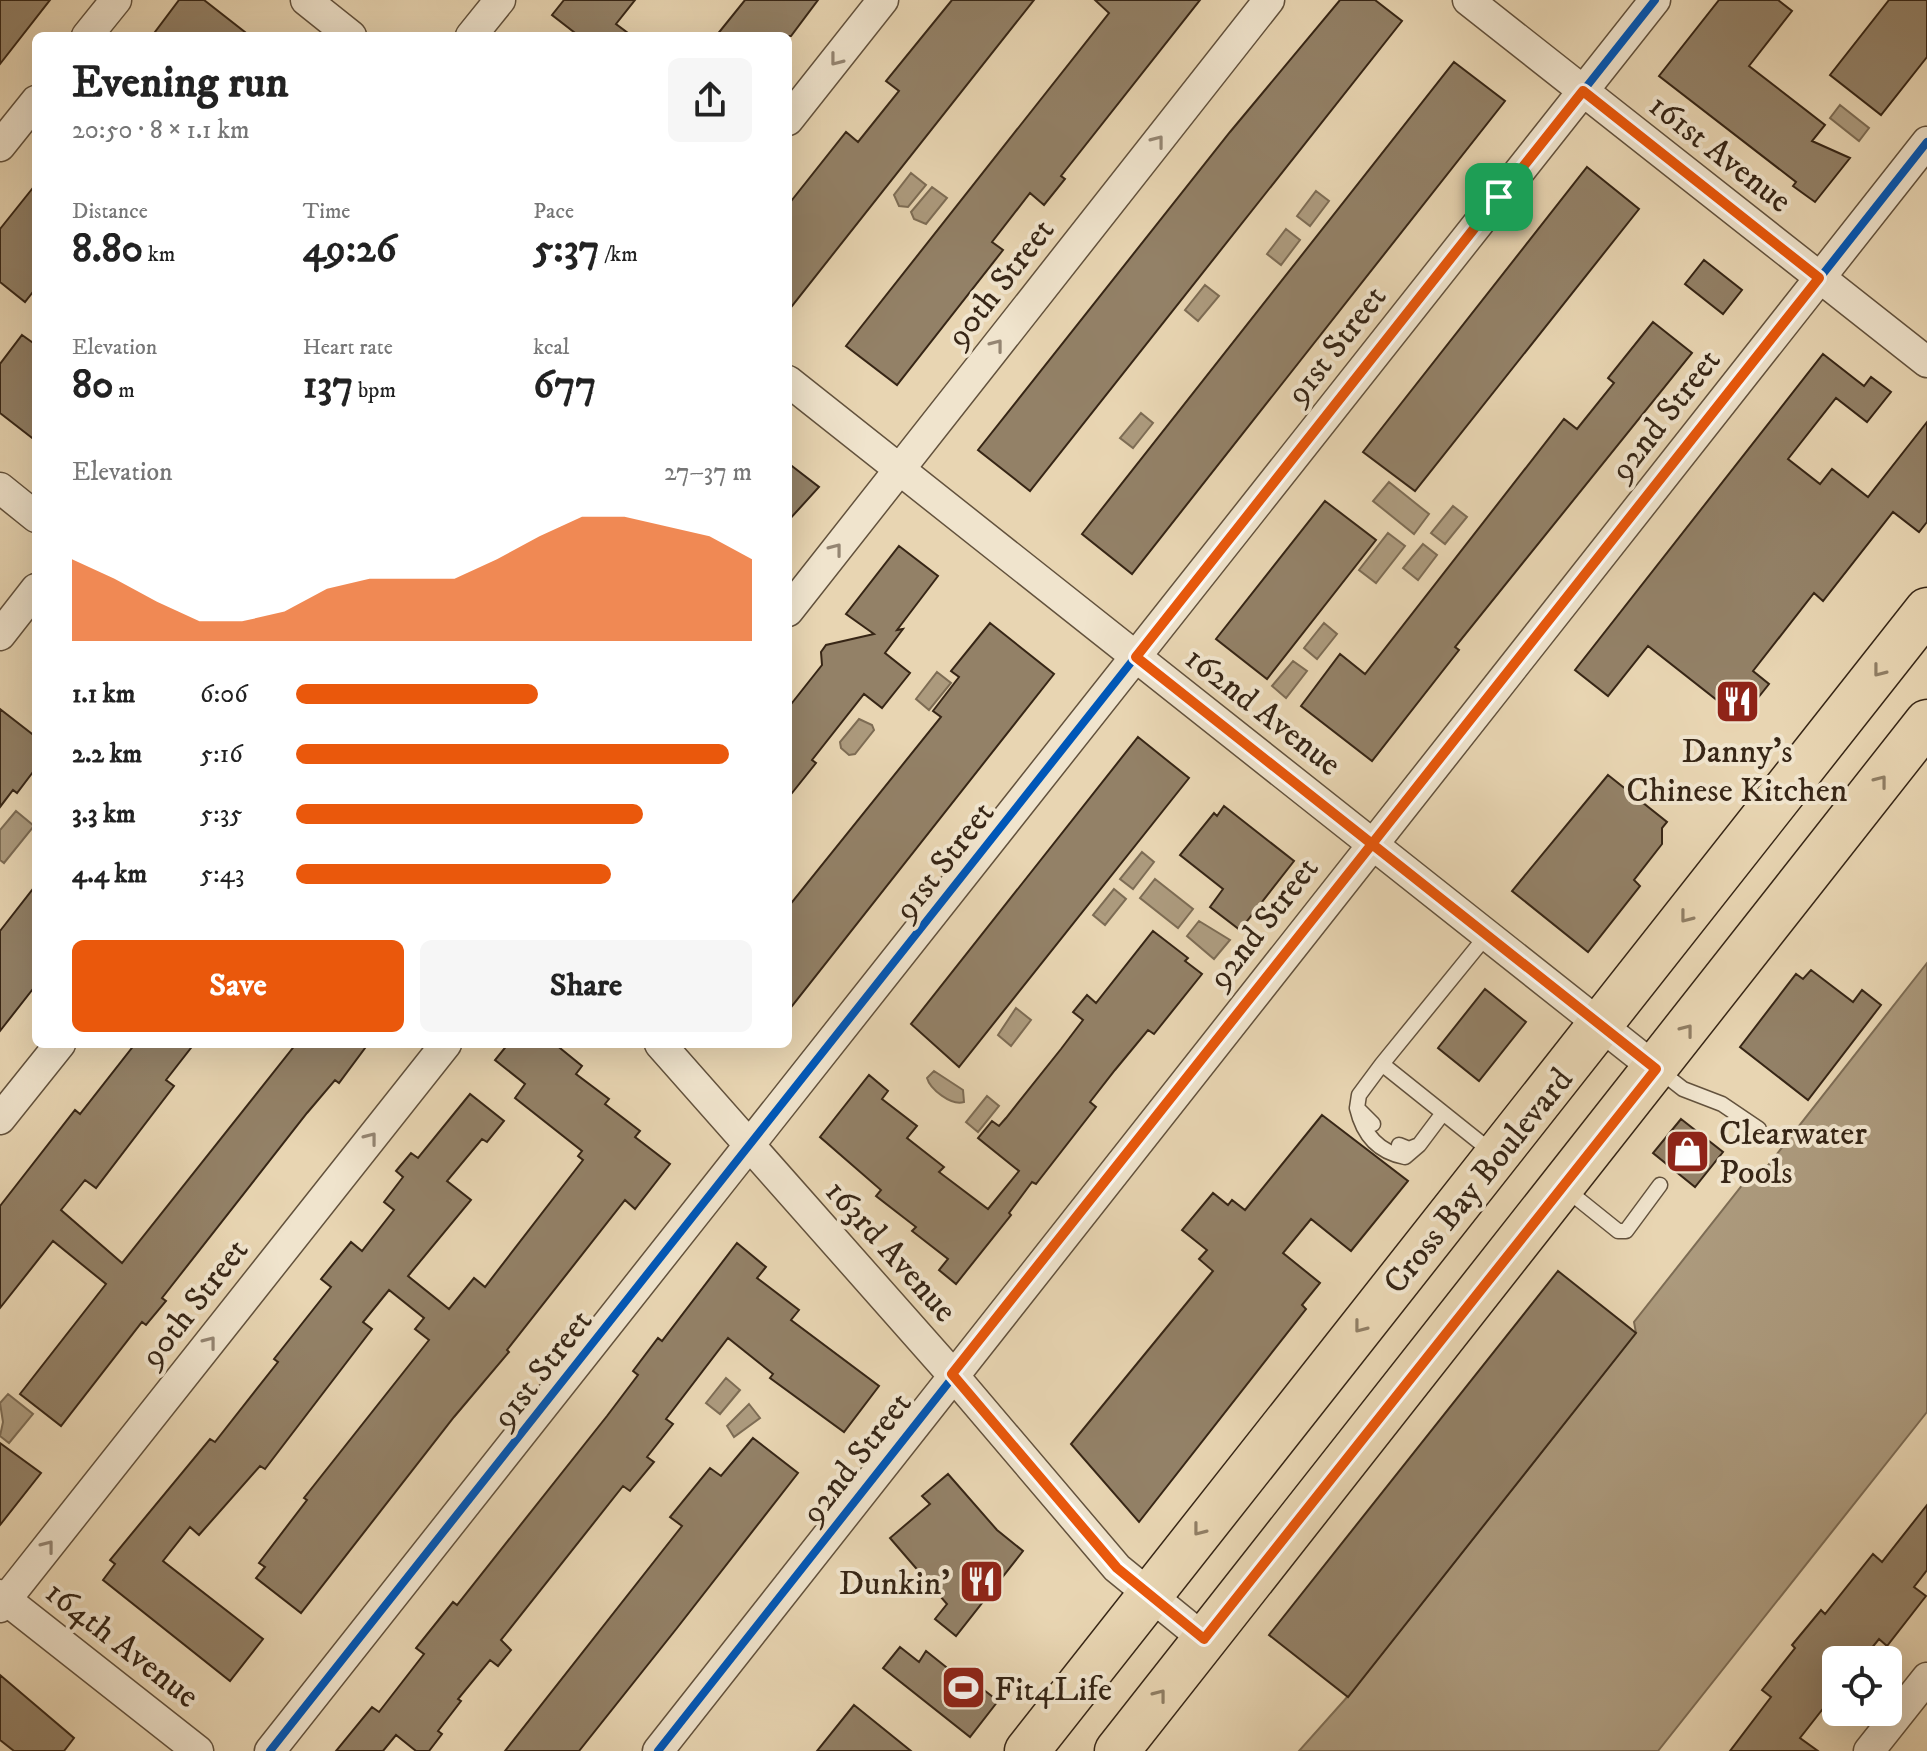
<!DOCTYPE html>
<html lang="en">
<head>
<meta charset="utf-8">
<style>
  :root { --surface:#fff; --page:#f6f6f6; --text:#222; --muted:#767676; --accent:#ea580c }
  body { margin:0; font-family:"IM FELL DW Pica",serif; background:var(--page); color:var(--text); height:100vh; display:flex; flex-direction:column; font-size:30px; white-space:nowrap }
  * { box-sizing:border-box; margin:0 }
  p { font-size:26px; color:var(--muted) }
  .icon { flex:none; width:44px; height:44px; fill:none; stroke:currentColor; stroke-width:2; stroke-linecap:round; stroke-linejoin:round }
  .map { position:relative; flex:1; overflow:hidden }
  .side { position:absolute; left:32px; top:32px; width:760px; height:1016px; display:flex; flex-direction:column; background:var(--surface); border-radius:12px; box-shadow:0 8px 32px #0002 }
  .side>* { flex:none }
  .fabs { position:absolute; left:1822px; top:1646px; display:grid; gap:16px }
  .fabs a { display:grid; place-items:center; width:80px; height:80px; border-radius:12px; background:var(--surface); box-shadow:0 8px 32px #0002; font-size:40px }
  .pin { position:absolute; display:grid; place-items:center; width:68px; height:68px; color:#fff; margin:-34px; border-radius:16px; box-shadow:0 4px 12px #0006 }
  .round { display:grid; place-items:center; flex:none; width:84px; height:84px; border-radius:12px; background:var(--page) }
  .summary { display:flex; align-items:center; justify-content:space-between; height:136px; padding:0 40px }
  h1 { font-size:44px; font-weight:700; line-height:60px }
  .metrics { display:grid; grid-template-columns:repeat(3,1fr); gap:12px; height:136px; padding:8px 40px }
  .metrics div { display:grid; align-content:center }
  .metrics b { font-size:40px; font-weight:700 }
  .metrics small { font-size:22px; font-weight:400 }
  .metrics p { font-size:22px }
  .chart { height:224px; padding:16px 40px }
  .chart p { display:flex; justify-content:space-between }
  .chart svg { width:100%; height:144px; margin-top:8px; fill:var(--accent); opacity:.7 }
  .button { display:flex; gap:16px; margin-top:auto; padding:16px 40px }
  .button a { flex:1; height:92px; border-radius:12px; background:var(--accent); color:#fff; font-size:32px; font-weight:700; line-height:92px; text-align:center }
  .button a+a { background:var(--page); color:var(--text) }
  ul { padding:0 40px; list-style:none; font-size:26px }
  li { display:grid; grid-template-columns:128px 96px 1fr; align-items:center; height:60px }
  li i { height:20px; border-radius:10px; background:var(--accent) }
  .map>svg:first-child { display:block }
  .water { fill:#ac9a7d; stroke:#7d6c54; stroke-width:2 }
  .building { fill:#938167; stroke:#372616; stroke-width:2 }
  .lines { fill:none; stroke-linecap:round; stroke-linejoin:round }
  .service-casing { stroke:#63523d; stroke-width:17 }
  .minor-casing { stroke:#63523d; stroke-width:33 }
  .primary-casing { stroke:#372616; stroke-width:47 }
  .service { stroke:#f0e4cd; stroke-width:14 }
  .minor { stroke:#f0e4cd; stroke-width:30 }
  .primary { stroke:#e8d5b2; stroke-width:44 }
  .cycleway-casing { stroke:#f0e4cd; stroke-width:13 }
  .cycleway { stroke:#0057b8; stroke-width:8 }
  .oneway { stroke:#948572 }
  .oneway2 { stroke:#907e64 }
  .route-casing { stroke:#fff; stroke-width:16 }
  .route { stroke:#ea580c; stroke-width:10 }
  .labels { text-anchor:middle; stroke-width:8; stroke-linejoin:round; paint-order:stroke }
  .street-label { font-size:34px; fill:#372616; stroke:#f0e4cd }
  .poi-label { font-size:34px; fill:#372616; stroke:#f0e4cd; text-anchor:start }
</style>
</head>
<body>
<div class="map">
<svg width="1927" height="1751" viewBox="0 0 1927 1751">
  <rect width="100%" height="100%" fill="#e8d5b2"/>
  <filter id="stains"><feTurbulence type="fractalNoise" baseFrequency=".0025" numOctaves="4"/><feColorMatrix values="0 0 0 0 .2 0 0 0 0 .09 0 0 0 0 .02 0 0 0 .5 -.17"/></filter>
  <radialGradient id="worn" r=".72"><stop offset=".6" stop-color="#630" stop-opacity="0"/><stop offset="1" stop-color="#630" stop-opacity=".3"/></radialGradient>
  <path class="water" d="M1840,105L1869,128L1859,141L1830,118Z
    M911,173L926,185L908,207L899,206L894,195Z
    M932,187L947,198L926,224L914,219L911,212Z
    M1316,191L1329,201L1310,226L1297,216Z
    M1286,229L1300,240L1281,265L1267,254Z
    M1205,285L1219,296L1198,321L1185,310Z
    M1141,413L1153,423L1133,448L1120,438Z
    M1389,482L1429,514L1414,534L1373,501Z
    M1453,506L1467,517L1445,544L1431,533Z
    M1388,533L1405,546L1376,583L1359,570Z
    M1423,544L1437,555L1418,580L1403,568Z
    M1324,623L1337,634L1317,659L1304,648Z
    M1293,661L1307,671L1286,698L1272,686Z
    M937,672L951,683L929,710L916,699Z
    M859,719L872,725L874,730L855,754L849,755L841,748L840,742Z
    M16,811L34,826L4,863L0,860V830Z
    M1142,852L1154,862L1133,889L1120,879Z
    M1155,879L1193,909L1178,928L1140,898Z
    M1114,889L1126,899L1105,925L1093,915Z
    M1199,921L1230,940L1214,959L1187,936Z
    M1927,963V1412L1658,1751H1299L1349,1695L1636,1333L1634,1322L1751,1174L1762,1173Z
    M1016,1008L1031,1020L1011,1046L998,1035Z
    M934,1071L963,1090L964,1102C951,1106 930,1089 927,1078Z
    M987,1096L999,1106L978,1132L966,1122Z
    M726,1378L740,1390L720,1414L706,1403Z
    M8,1394L33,1414L9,1443L0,1436L3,1422L0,1403Z
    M749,1404L760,1418L734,1437L727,1426Z"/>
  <path class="building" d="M0,0H50L0,64Z
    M179,0H204L250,36H152Z
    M564,0H635L616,24L632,36H579L552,15Z
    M745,0H818L791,36H716Z
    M952,0H1034L788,311V205L846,132L858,142L899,91L886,81Z
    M1095,0H1200L1061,176L1065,179L1044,205L1030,193L992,242L1003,250L897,385L846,346L1109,13Z
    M1340,0H1375L1402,21L1030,491L978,450L1230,132Z
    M1719,0H1778L1792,11L1749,66L1825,125L1812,141L1850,158L1815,202L1793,186L1796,182L1659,76Z
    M1889,0H1927V57L1881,115L1830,75Z
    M1454,62L1505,101L1132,574L1082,534Z
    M1587,167L1639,209L1415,491L1363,452Z
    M36,184V288L25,302L0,282V229Z
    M1704,260L1742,290L1723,314L1685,284Z
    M1653,322L1692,353L1455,647L1459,650L1372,761L1301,706L1340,654L1365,674L1564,419L1577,429L1614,383L1608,378Z
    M22,335L36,345V441L0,413V364Z
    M1823,354L1864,386L1871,377L1891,392L1867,422L1836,398L1788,459L1820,484L1832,469L1868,497L1927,422V522L1919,532L1893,512L1823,601L1814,593L1753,671L1769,684L1741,719L1648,646L1608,696L1575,670Z
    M788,463L819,487L788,521Z
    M1325,501L1376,540L1267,679L1216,639Z
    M899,546L938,576L897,630L903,629L885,653L910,673L882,708L864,694L812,760L816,763L788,798V708L822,665L821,652L826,645L874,634L846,614Z
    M990,623L1054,674L788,1011V907L941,717L933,711L959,677L951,671Z
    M0,709L36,737V768L17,793L13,790L0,807Z
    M1138,737L1189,778L959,1067L911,1024Z
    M1608,775L1667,822L1662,828V844L1634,880L1640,886L1588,952L1512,891Z
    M1224,806L1294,861L1240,930L1210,907L1223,889L1180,855L1214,813L1217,816Z
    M36,885V985L0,1031V931Z
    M1153,931L1188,958L1185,961L1202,974L1154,1034L1148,1030L1115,1070L1090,1102L1096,1107L1036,1184L1032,1182L1009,1213L1011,1215L956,1284L939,1270L948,1259L912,1231L916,1227L876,1196L881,1190L820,1137L869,1075L888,1091L882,1099L917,1126L907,1138L944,1167L939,1172L988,1209L1019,1171L978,1138L992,1121L999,1126L1006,1118L1061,1049L1083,1020L1073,1012L1087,995L1096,1003Z
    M1811,970L1853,1002L1862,990L1881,1005L1808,1100L1740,1047L1796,974L1803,979Z
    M1485,989L1526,1022L1479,1081L1438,1048Z
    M135,1044H194L166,1080L174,1086L96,1188L85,1180L61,1210L122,1263L296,1044H368L339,1083L335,1080L307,1113L162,1298L166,1301L146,1325L142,1322L61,1426L20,1394L106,1284L53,1241L0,1308V1206L75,1110L80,1114Z
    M508,1044H555L582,1066L576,1074L609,1099L605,1104L640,1131L635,1137L670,1164L635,1209L625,1200L507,1350L509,1352L454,1417L301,1613L256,1578L265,1567L259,1563L307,1500L304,1498L429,1340L415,1329L424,1318L389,1290L363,1322L372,1329L265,1469L260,1466L199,1535L190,1527L163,1561L263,1639L230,1681L103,1580L115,1564L110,1560L210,1439L215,1442L278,1362L274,1359L331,1287L321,1279L351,1242L362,1251L394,1210L384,1202L403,1177L396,1171L411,1153L418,1158L470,1094L504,1121L487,1142L482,1139L447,1181L471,1200L408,1276L449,1309L474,1278L485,1287L583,1160L578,1156L582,1151L515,1098L525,1084L495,1060Z
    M1322,1115L1408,1181L1351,1251L1311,1219L1283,1253L1320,1283L1302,1305L1306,1309L1139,1522L1071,1444L1213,1271L1199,1259L1207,1250L1182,1230L1213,1193L1228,1205L1232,1200L1245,1210Z
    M1681,1119L1723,1152L1695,1187L1653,1153Z
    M737,1243L766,1267L757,1278L799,1310L791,1320L879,1386L844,1432L770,1378L773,1374L728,1338L666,1419L673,1424L647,1457L654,1462L630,1491L623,1486L501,1640L511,1650L498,1666L490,1660L458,1699L461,1701L438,1731L442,1734L429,1751H416L396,1735L383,1751H336L372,1707L379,1712L424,1654L416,1648L453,1602L457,1605L607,1416L638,1375L633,1371L658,1338L662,1341Z
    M1558,1271L1636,1333L1348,1697L1269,1635Z
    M753,1438L798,1473L677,1628L579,1751H505L682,1526L670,1517L710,1468L721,1476Z
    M0,1443L41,1473L0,1525Z
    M948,1474L997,1530L1023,1551L956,1636L935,1619L947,1604L890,1538L930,1504L922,1496Z
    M1927,1505V1570L1914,1587L1926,1596L1887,1646L1879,1639L1862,1660H1836V1692L1800,1738L1818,1751H1730L1771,1697L1762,1690L1795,1648L1792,1645L1821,1610L1825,1614L1873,1554L1882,1562Z
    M900,1647L919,1662L926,1651L971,1687L975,1683L998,1701L970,1737L883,1668Z
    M0,1675L74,1738L64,1751H14L0,1740Z
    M854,1705L911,1751H817Z"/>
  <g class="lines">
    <defs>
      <path id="service" d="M1487,935L1382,1064L1492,1152
        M1660,1071L1683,1089L1722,1104L1759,1129
        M1357,1108C1363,1134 1378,1152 1405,1157L1419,1145
        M1373,1124L1357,1108L1359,1095L1382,1064
        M1399,1145L1409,1149L1419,1145L1443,1113
        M1567,1190L1618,1231H1626L1660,1185"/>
      <path id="minor" d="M306,0L351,36
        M1468,0L1927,362
        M87,36L116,0
        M471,36L500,0
        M788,120L883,0
        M0,146L36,101
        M788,381L1656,1069
        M0,488L36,517
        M788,611L1269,0
        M0,635L36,589
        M660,1044L952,1374L1117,1568L1204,1639
        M0,1119L60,1044
        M0,1595L198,1751
        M0,1607L446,1044
        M270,1751L1655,0
        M658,1751L1927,142
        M1869,1751L1927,1678"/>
      <path id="primary" d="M1027,1751L1927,610
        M1117,1751L1927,722"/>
    </defs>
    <use href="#service" class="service-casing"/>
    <use href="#minor" class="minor-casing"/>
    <use href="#primary" class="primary-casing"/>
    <use href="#service" class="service"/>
    <use href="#minor" class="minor"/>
    <use href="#primary" class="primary"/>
    <defs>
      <path id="cycleway" d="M270,1751L1655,0
        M658,1751L1927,142"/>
    </defs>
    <use href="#cycleway" class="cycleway-casing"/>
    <use href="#cycleway" class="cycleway"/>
  </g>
  <defs><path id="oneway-chevron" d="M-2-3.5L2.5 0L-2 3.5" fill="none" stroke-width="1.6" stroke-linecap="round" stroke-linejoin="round" transform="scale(2)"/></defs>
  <g class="oneway">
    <use href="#oneway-chevron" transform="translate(836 60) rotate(128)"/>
    <use href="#oneway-chevron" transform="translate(1158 141) rotate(-52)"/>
    <use href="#oneway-chevron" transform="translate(997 345) rotate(-52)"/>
    <use href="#oneway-chevron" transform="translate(836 549) rotate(-52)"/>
    <use href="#oneway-chevron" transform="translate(371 1138) rotate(-52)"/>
    <use href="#oneway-chevron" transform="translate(210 1342) rotate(-52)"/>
    <use href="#oneway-chevron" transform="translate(48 1546) rotate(-52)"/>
  </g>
  <g class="oneway2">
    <use href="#oneway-chevron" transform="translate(1879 671) rotate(128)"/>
    <use href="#oneway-chevron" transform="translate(1881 781) rotate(-52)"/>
    <use href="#oneway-chevron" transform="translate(1686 917) rotate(128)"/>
    <use href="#oneway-chevron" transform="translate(1687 1030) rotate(-52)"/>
    <use href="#oneway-chevron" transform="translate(1360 1327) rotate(128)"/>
    <use href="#oneway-chevron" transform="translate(1199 1530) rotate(128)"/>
    <use href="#oneway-chevron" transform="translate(1160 1695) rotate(-52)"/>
  </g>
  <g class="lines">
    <defs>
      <path id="route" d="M1499,197L1136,657L1372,844L952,1374L1117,1568L1204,1639L1656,1069L1372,844L1819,278L1583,91L1499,197"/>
    </defs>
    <use href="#route" class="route-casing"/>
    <use href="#route" class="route"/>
  </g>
  <defs>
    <symbol id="restaurant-square" viewBox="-11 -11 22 22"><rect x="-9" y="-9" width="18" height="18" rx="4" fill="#8f2418" stroke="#f0e4cd"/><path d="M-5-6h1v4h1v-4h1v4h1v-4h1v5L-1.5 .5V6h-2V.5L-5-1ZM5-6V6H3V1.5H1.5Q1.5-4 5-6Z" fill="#fff"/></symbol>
    <symbol id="shop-square" viewBox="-11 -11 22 22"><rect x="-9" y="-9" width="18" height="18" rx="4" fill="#8f2418" stroke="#f0e4cd"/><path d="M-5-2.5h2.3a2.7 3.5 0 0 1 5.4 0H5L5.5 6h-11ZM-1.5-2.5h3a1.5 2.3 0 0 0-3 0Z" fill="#fff"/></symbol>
    <symbol id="stadium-square" viewBox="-11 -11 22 22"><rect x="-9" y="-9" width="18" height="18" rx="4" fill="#8f2418" stroke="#f0e4cd"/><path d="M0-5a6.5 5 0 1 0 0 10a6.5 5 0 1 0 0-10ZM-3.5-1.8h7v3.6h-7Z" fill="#fff"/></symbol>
  </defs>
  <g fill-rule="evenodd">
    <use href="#restaurant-square" x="1712" y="676" width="51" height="51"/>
    <use href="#shop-square" x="1662" y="1126" width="51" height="51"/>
    <use href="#restaurant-square" x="956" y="1556" width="51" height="51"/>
    <use href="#stadium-square" x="938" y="1662" width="51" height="51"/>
  </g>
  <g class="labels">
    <g class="street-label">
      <text transform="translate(1721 152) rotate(38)" y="12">161st Avenue</text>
      <text transform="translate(999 282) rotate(-52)" y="12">90th Street</text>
      <text transform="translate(1335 344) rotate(-52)" y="12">91st Street</text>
      <text transform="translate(1664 414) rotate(-52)" y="12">92nd Street</text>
      <text transform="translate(1264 710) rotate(38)" y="12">162nd Avenue</text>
      <text transform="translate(943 860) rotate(-52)" y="12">91st Street</text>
      <text transform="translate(1262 922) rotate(-52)" y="12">92nd Street</text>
      <text transform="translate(1477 1180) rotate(-51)" y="12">Cross Bay Boulevard</text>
      <text transform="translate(892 1250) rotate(48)" y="12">163rd Avenue</text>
      <text transform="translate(193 1302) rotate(-52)" y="12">90th Street</text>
      <text transform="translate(541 1368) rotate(-52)" y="12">91st Street</text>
      <text transform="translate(855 1457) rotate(-52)" y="12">92nd Street</text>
      <text transform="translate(123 1643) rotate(38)" y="12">164th Avenue</text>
    </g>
    <g class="poi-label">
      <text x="1737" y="762" text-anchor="middle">Danny's<tspan x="1737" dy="39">Chinese Kitchen</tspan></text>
      <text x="1719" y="1144">Clearwater<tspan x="1719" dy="39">Pools</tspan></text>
      <text x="950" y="1594" text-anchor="end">Dunkin'</text>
      <text x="994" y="1700">Fit4Life</text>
    </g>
  </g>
  <rect width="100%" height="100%" filter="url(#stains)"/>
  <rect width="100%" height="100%" fill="url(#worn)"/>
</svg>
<div class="fabs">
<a><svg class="icon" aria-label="locate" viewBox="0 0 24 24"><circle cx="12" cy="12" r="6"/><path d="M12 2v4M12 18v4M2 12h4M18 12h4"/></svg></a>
</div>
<div class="pin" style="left:1499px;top:197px;background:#1e9e55"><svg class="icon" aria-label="arrive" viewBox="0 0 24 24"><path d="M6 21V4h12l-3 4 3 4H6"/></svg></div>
<section class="side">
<div class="summary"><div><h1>Evening run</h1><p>20:50 · 8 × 1.1 km</p></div><a class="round"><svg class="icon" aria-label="share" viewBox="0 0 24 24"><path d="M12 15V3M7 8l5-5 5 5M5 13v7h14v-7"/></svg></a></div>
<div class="metrics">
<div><p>Distance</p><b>8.80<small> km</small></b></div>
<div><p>Time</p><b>49:26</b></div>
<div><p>Pace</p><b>5:37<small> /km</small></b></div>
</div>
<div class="metrics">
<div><p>Elevation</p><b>80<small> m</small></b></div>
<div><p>Heart rate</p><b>137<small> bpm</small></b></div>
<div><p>kcal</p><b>677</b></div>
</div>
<div class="chart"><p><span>Elevation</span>27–37 m</p>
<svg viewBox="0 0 160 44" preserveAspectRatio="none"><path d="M0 44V19L10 25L20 32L30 38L40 38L50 35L60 28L70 25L80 25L90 25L100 19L110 12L120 6L130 6L140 9L150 12L160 19V44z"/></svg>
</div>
<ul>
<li><b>1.1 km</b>6:06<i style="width:53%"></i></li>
<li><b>2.2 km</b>5:16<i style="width:95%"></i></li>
<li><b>3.3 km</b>5:35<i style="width:76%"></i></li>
<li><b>4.4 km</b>5:43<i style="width:69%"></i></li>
</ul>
<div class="button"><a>Save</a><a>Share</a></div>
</section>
</div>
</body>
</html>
